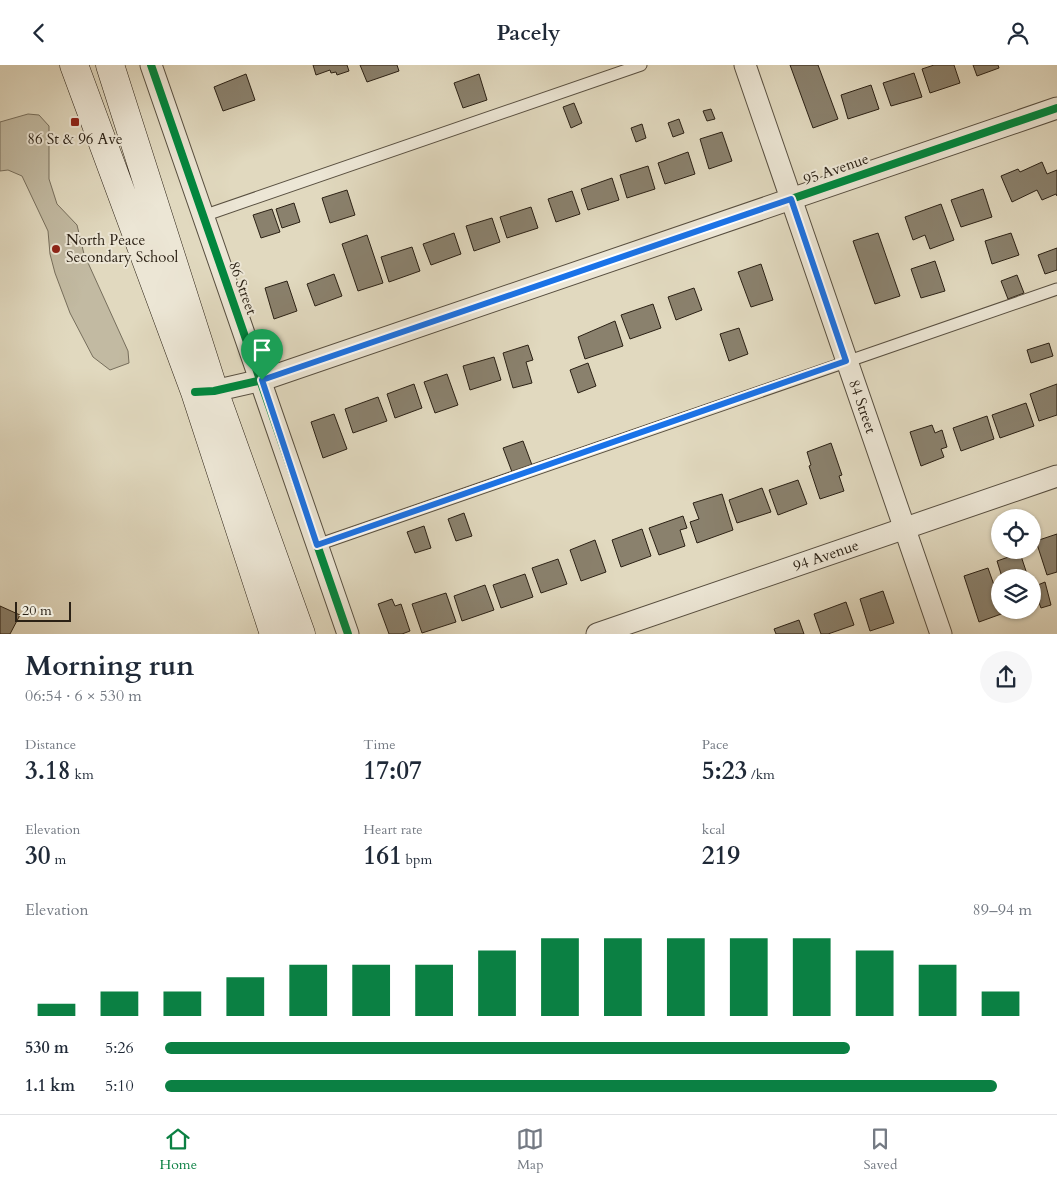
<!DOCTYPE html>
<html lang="en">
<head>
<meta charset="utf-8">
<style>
  :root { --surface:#fff; --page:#f6f6f7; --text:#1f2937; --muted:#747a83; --line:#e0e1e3; --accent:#0b8043 }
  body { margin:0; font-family:Cardo,serif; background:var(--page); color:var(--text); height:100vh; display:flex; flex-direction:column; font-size:19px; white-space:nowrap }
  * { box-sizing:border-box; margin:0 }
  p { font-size:16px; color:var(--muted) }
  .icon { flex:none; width:28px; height:28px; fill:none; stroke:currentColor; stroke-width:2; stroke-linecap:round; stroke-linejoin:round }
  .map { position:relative; height:569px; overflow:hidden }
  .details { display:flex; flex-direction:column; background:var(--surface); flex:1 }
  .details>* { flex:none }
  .controls { position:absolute; left:991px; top:444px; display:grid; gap:10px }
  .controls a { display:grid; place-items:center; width:50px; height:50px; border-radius:50%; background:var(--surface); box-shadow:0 1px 4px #0004; font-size:25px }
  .scale { position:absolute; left:15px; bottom:12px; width:56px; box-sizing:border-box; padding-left:5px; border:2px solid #2b2115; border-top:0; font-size:14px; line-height:18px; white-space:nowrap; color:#2b2115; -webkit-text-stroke:4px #ece6d5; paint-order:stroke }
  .pin { position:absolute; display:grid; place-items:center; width:42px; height:42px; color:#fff; margin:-51px -21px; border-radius:50% 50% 50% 0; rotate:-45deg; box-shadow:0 0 5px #0007 }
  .pin .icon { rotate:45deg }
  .round { display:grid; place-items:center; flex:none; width:52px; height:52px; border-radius:26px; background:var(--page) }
  .headline { display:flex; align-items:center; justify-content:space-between; height:85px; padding:0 25px }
  h1 { font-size:28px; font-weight:700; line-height:38px }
  .stats { display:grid; grid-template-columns:repeat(3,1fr); gap:8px; height:85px; padding:5px 25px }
  .stats div { display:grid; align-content:center }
  .stats b { font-size:25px; font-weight:700 }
  .stats small { font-size:14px; font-weight:400 }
  .stats p { font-size:14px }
  .chart { height:140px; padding:10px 25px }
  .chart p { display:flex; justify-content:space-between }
  .chart svg { width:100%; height:90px; margin-top:5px; stroke:var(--accent); stroke-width:6 }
  ul { padding:0 25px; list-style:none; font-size:16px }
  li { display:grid; grid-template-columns:80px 60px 1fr; align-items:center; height:38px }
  li i { height:12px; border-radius:6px; background:var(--accent) }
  header { display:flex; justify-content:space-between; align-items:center; height:65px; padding:0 25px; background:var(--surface); font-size:22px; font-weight:700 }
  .tab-bar { display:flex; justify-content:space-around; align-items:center; height:70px; border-top:1px solid var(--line); background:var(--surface); font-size:14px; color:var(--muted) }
  .tab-bar a { display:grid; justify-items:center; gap:2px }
  .tab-bar .active { color:var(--accent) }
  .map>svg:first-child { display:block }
  .green { fill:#c2baa2; stroke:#766e5c }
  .building { fill:#8a816d; stroke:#2b2115 }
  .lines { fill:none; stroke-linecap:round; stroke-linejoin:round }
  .service-casing { stroke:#584f40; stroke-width:13 }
  .minor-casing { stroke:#584f40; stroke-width:23 }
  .secondary-casing { stroke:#2b2115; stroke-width:29 }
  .service { stroke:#ece6d5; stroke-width:11 }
  .minor { stroke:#ece6d5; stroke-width:21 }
  .secondary { stroke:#ece6d5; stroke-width:28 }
  .cycleway-casing { stroke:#ece6d5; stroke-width:11 }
  .cycleway { stroke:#00873e; stroke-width:8 }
  .route-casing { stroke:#fff; stroke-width:10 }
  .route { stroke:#1a73e8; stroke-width:6 }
  .poi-dot { fill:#8f2418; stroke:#ece6d5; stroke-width:2 }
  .labels { text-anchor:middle; stroke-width:4; stroke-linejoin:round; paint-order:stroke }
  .poi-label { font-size:15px; fill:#2b2115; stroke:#ece6d5 }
  .street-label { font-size:15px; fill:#2b2115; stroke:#ece6d5 }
</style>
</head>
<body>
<header><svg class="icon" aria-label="back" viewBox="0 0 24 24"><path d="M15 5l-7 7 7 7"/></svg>Pacely<svg class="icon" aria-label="person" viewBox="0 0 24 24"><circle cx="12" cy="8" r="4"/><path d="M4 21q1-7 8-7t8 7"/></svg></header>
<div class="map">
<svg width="1057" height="569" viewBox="0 0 1057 569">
  <rect width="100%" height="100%" fill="#e1d9bf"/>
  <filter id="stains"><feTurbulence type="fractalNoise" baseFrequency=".004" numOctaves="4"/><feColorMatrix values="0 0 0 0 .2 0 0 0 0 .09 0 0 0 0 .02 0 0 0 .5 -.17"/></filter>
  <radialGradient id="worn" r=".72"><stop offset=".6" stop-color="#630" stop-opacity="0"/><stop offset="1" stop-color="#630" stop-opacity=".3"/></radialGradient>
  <path class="green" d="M28,49L39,50L49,61V114L57,139L77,160L84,189L128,286L129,298L110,305L93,292L70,248L55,208L50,189L48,166L22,111L8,105L0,106V57Z"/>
  <path class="building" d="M313,0H347L349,6L337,10L336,7L331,8L330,5L316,10Z
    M360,0H397L399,6L367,17Z
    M790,0H818L838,54L813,63Z
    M934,0H954L960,18L930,28L922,4Z
    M973,0H998L999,3L977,11Z
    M914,8L922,32L891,41L883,18Z
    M246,9L255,35L223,46L214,22Z
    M479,9L487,35L463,43L454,18Z
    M871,20L879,44L848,54L841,30Z
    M574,38L582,58L571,63L563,42Z
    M711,44L715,54L707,56L703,46Z
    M679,54L684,68L673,72L668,58Z
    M642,59L646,73L636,77L631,63Z
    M722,67L732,96L709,104L700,74Z
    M688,87L695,109L665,119L658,98Z
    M1042,97L1047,109L1057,105V131L1056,129L1042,135L1037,125L1012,137L1001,111L1018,104L1020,107Z
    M648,101L655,124L627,133L620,110Z
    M612,113L619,135L588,145L581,124Z
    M983,124L992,152L961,162L951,135Z
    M347,125L355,150L330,158L322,133Z
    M572,126L580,149L556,157L548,134Z
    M294,138L300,157L282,163L276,144Z
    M941,139L954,175L930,184L925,170L913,175L905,152Z
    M531,142L538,163L507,173L500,152Z
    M272,144L280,167L261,173L253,150Z
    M492,153L500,177L474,186L466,161Z
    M454,168L461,189L431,200L423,179Z
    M878,168L900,231L875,239L853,176Z
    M1011,168L1019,190L992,199L985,176Z
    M367,170L383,218L358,226L342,179Z
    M412,182L420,206L389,217L381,192Z
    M1057,183V205L1045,209L1038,190Z
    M935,196L945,226L921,233L911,204Z
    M761,199L773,235L751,242L738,207Z
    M334,209L342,231L315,241L307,219Z
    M1017,210L1024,228L1008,234L1001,216Z
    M287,216L297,246L274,254L265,223Z
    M694,223L702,245L676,255L668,232Z
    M653,239L661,263L630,274L621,250Z
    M615,256L623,281L585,294L578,272Z
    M739,263L748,289L729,296L720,269Z
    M1049,278L1053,291L1031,298L1027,285Z
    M528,280L533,295L526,297L532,318L513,323L503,288Z
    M494,292L501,315L470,325L463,301Z
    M588,298L596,321L578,328L570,305Z
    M447,309L458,340L435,348L424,317Z
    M414,319L422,343L395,353L387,329Z
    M1057,319V350L1039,356L1030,329Z
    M378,332L387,356L353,368L345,344Z
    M1026,338L1034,361L1000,373L992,350Z
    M334,349L347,384L323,393L311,357Z
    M987,351L994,374L961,386L953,363Z
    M932,360L935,368L942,365L947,382L941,384L944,392L921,401L910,367Z
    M523,376L532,400L512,407L503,383Z
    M831,378L842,410L839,411L844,426L820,434L809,401L811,400L807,387Z
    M798,415L807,439L778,450L769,425Z
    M762,423L771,447L737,458L729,435Z
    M722,429L733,465L697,478L690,457L699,454L693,438Z
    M464,448L472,471L456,476L448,454Z
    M683,451L687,463L680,465L685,481L659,490L649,463Z
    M424,461L431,483L415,488L407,467Z
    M642,464L651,491L621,502L612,475Z
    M1057,469V507L1047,510L1036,476Z
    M595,475L606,507L581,516L570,485Z
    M1020,488L1028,512H1002L997,496Z
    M558,494L567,519L541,528L532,503Z
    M988,503L1000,537V545L1004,548L979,557L964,511Z
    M525,509L533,532L501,543L493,520Z
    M1045,517L1051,540L1041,543L1033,522Z
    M485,520L494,545L462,556L454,531Z
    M883,526L894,558L870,566L860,534Z
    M446,528L456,557L422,568L412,539Z
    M392,534L395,541L401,539L410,566L402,569H389L378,539Z
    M846,537L854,560L828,569H821L814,549Z
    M0,541L20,550L10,569H0Z
    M799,555L804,569H776L774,564Z"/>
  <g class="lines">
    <defs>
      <path id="service" d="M203,151L641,0
        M317,480L1057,224"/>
      <g id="minor">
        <path d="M151,0L348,569"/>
        <path id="s1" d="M745,0L941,569"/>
        <path d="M199,327L214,326L262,315L1057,43"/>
        <path id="s2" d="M597,569L1057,411"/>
      </g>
      <path id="secondary" d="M74,0L195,327L274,569
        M110,0L214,326L301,569"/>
    </defs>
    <use href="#service" class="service-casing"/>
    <use href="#minor" class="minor-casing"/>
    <use href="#secondary" class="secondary-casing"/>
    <use href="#service" class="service"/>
    <use href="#minor" class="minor"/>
    <use href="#secondary" class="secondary"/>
    <defs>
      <path id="cycleway" d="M151,0L348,569
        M195,327L214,326L262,315L1057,43"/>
    </defs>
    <use href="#cycleway" class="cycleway-casing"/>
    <use href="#cycleway" class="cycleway"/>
  </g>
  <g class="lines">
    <defs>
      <path id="route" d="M791,134L846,296L317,480L262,315Z"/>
    </defs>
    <use href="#route" class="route-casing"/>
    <use href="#route" class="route"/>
  </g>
  <g class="poi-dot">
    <rect x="70" y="52" width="10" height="10" rx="2.5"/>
    <circle cx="56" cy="184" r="5"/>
  </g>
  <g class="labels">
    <g class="poi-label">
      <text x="75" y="79">86 St &amp; 96 Ave</text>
      <text x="66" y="180" text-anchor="start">North Peace<tspan x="66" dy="17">Secondary School</tspan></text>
    </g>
    <g class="street-label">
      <text transform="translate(836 104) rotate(-19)" y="5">95 Avenue</text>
      <text transform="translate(243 223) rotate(70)" y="5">86 Street</text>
      <text dy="5" stroke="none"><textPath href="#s1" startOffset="361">84 Street</textPath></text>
      <text dy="5" stroke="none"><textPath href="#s2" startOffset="242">94 Avenue</textPath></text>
    </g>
  </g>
  <rect width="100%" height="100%" filter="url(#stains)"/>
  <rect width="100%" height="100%" fill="url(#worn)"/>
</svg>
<div class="controls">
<a><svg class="icon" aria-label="locate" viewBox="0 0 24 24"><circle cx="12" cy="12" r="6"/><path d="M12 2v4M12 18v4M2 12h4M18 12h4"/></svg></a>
<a><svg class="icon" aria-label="layers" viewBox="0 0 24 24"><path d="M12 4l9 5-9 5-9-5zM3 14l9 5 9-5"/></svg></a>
</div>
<div class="scale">20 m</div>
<div class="pin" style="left:262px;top:315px;background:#1e9e55"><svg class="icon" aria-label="arrive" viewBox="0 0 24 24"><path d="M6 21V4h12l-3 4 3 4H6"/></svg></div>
</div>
<section class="details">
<div class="headline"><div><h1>Morning run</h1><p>06:54 · 6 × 530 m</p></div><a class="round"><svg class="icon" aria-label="share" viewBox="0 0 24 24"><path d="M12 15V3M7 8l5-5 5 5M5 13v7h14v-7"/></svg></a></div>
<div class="stats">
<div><p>Distance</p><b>3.18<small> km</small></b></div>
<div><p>Time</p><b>17:07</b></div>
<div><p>Pace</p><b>5:23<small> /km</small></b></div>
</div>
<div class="stats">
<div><p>Elevation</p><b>30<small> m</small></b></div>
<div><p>Heart rate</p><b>161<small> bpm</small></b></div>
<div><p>kcal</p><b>219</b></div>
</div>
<div class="chart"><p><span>Elevation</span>89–94 m</p>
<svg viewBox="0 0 160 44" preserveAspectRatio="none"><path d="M5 44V38M15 44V32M25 44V32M35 44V25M45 44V19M55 44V19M65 44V19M75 44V12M85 44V6M95 44V6M105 44V6M115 44V6M125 44V6M135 44V12M145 44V19M155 44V32"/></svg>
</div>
<ul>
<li><b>530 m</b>5:26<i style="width:79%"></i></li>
<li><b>1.1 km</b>5:10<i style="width:96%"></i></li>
</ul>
</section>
<nav class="tab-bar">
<a class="active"><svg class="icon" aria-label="home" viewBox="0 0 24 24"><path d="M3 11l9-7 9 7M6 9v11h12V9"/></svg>Home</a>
<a><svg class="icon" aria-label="map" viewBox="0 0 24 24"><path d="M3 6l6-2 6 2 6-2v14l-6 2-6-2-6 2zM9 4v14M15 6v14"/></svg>Map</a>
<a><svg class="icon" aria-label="saved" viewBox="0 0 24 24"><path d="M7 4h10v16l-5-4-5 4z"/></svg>Saved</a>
</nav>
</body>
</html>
